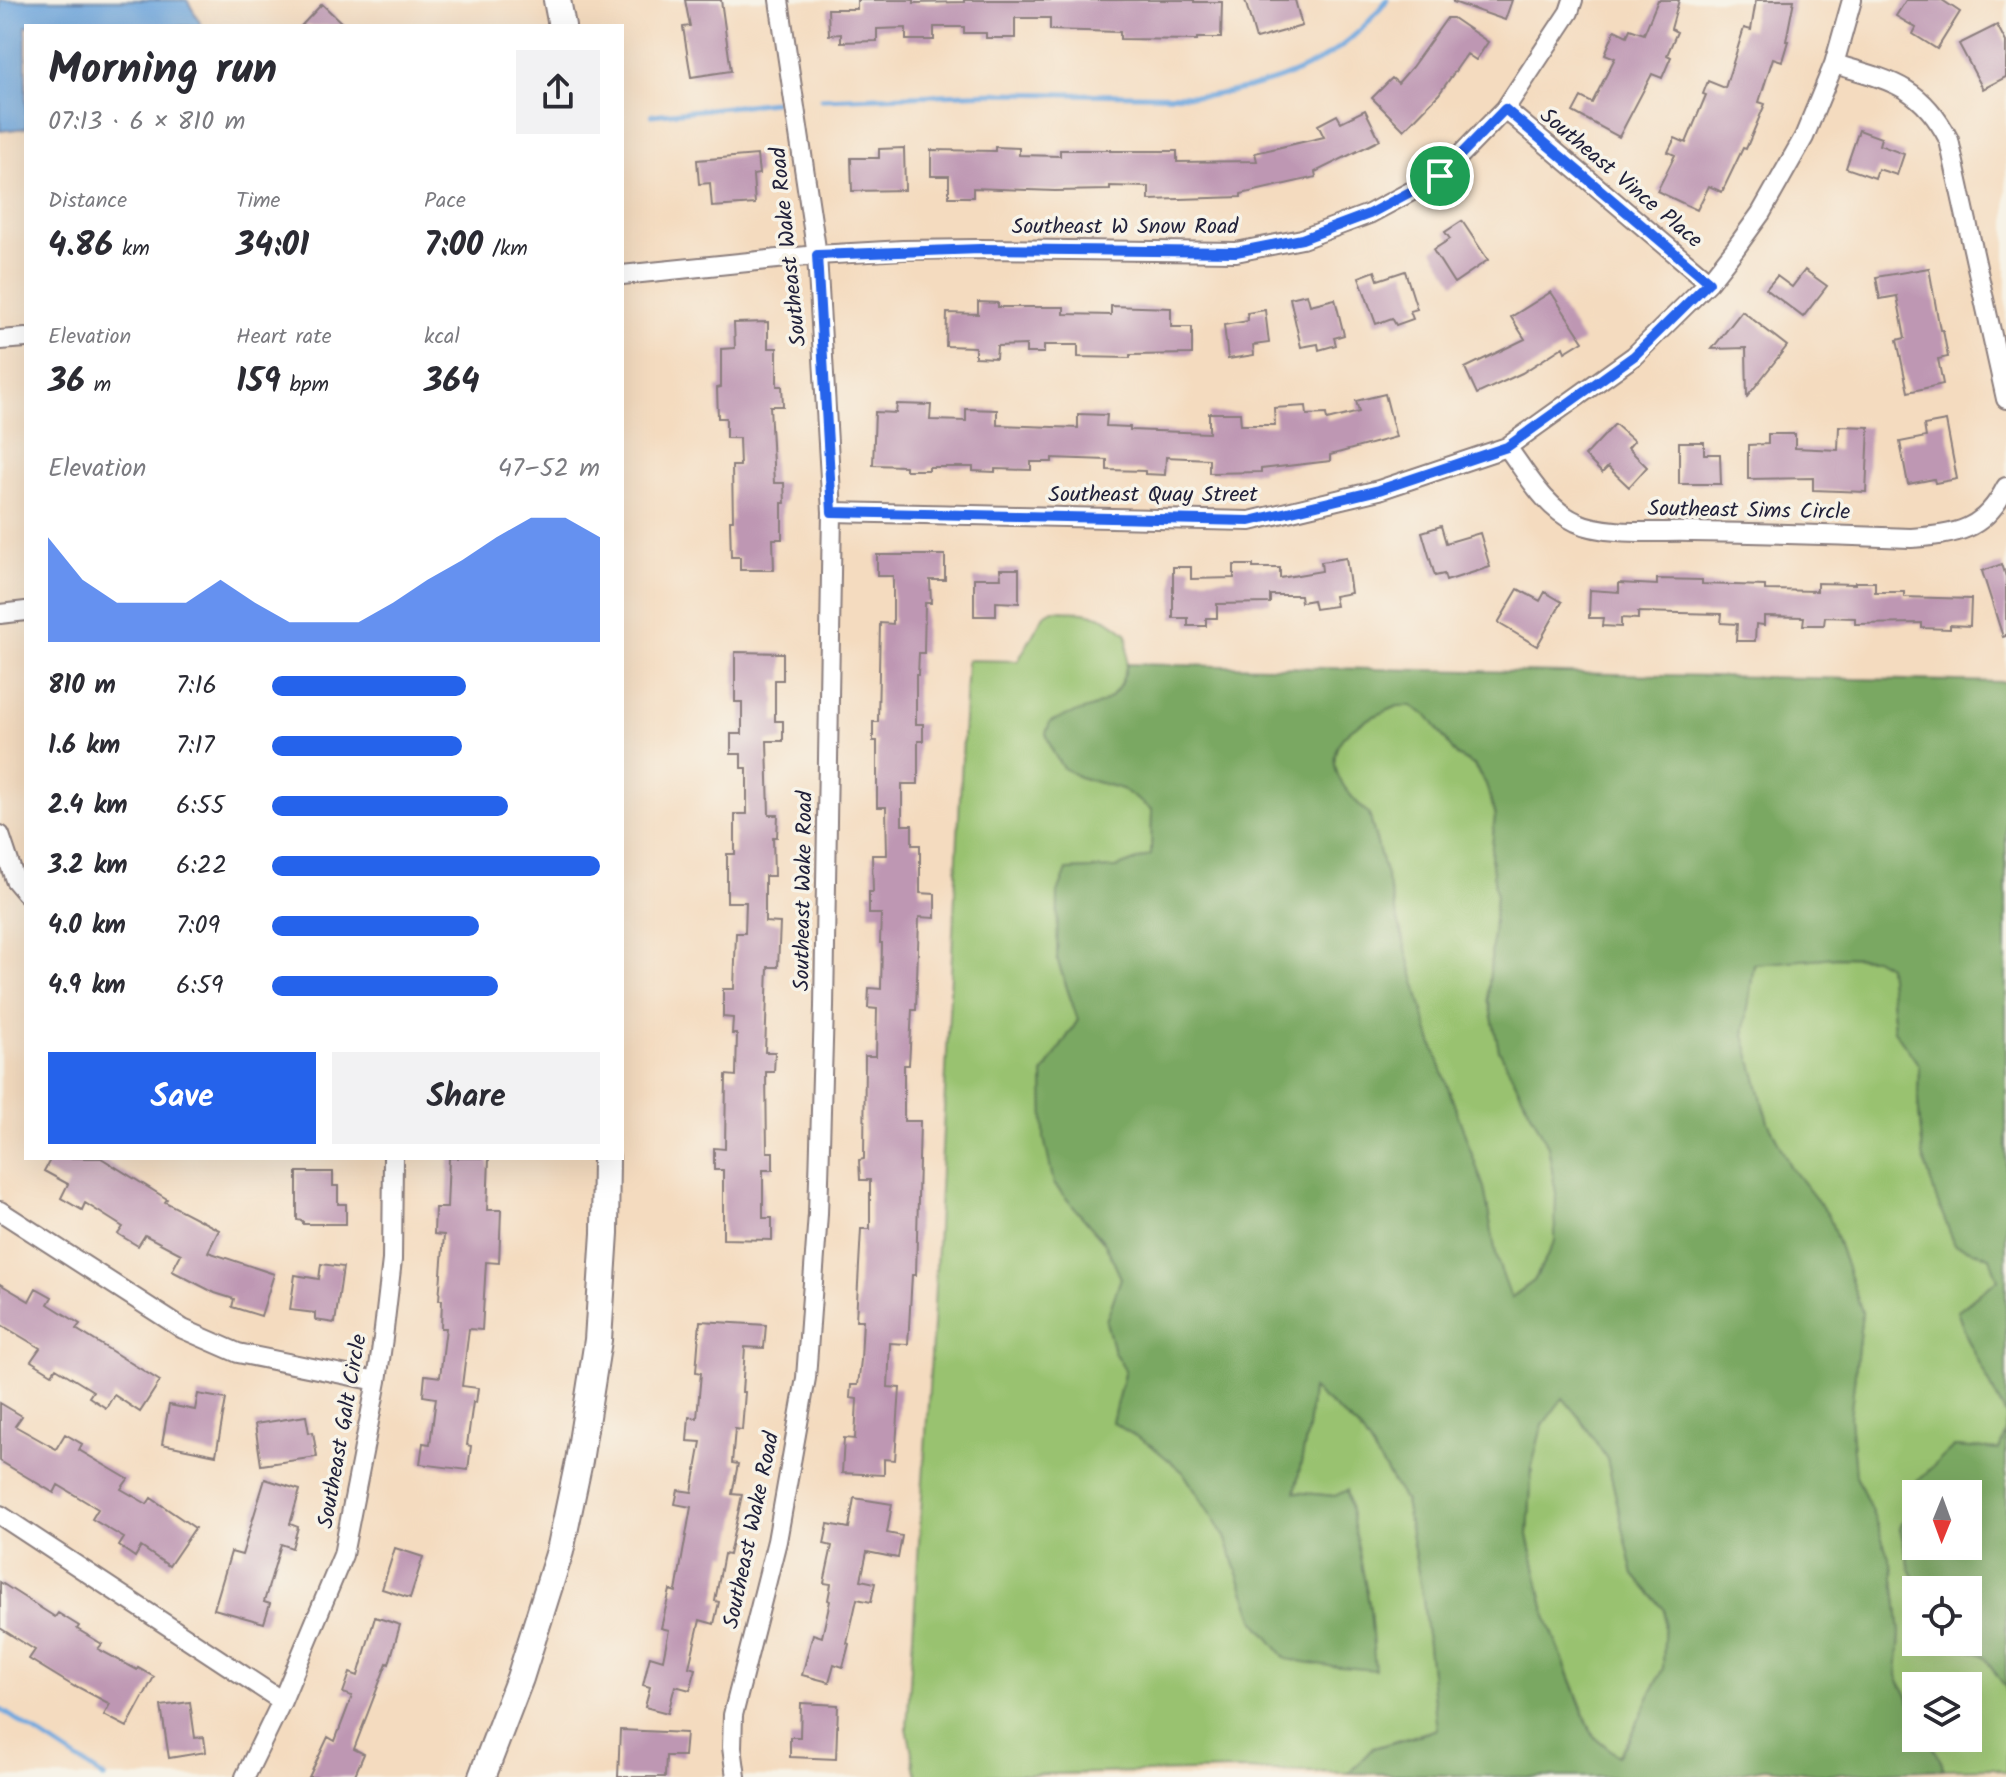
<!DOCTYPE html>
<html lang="en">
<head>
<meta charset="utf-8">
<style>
  :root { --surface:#fff; --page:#f2f2f3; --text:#2b2b33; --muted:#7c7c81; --accent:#2563eb }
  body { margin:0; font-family:Kalam,sans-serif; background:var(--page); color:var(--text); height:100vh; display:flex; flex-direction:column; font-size:30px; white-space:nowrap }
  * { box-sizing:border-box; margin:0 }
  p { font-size:26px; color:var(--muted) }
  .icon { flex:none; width:44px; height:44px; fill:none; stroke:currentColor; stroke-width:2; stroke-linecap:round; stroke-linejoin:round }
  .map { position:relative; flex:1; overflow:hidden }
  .details { position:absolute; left:24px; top:24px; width:600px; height:1136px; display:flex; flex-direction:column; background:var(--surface); border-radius:0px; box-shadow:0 8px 32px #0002 }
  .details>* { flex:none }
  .needle { width:52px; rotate:181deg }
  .controls { position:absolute; left:1902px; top:1480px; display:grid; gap:16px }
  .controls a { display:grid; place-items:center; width:80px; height:80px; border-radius:0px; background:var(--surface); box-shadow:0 8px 32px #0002; font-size:40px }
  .pin { position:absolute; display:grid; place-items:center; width:68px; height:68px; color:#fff; margin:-34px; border:4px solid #fff; border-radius:50%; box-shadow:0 2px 8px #0007 }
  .round { display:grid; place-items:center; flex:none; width:84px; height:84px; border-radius:0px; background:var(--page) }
  .overview { display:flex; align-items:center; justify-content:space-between; height:136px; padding:0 24px }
  h1 { font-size:44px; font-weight:700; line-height:60px }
  .metrics { display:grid; grid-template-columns:repeat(3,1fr); gap:12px; height:136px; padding:8px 24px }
  .metrics div { display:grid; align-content:center }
  .metrics b { font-size:34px; font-weight:700 }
  .metrics small { font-size:22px; font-weight:400 }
  .metrics p { font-size:22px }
  .chart { height:224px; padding:16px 24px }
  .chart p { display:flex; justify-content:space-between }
  .chart svg { width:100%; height:144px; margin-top:8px; fill:var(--accent); opacity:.7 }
  .primary-button { display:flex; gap:16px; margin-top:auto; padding:16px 24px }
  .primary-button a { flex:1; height:92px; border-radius:0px; background:var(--accent); color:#fff; font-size:32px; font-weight:700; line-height:92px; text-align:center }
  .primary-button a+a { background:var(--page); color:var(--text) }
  ul { padding:0 24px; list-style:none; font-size:26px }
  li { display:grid; grid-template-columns:128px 96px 1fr; align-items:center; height:60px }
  li i { height:20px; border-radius:10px; background:var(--accent) }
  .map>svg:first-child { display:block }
  .green { fill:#99c26f; stroke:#5e7255; stroke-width:2 }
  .forest { fill:#7aa862; stroke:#4e654e; stroke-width:2; fill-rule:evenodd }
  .water { fill:#6fa7de; stroke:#48648c; stroke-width:2 }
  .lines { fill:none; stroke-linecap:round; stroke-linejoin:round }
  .stream { stroke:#6fa7de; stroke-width:5 }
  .building { fill:#be97b3 }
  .street-casing { stroke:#8b7e7d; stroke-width:22 }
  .secondary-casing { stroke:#8b7e7d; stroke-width:30 }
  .street { stroke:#fff; stroke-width:18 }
  .secondary { stroke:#fff; stroke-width:26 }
  .route-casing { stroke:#fff; stroke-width:16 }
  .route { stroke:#2563eb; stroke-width:10 }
  .labels { text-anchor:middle; stroke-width:7; stroke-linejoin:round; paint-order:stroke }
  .street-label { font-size:22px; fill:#22223b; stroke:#f7f3e8 }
</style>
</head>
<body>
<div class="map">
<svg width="2006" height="1777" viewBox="0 0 2006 1777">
  <rect width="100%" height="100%" fill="#f7f3e8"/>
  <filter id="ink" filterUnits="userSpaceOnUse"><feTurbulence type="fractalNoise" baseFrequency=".0125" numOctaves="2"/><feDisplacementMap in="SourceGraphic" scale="16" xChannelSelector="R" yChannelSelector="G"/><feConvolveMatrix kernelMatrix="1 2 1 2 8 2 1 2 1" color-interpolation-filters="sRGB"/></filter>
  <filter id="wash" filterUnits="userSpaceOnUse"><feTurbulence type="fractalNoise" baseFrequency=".006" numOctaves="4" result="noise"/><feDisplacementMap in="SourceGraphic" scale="32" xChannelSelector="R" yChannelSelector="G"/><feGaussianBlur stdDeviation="1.8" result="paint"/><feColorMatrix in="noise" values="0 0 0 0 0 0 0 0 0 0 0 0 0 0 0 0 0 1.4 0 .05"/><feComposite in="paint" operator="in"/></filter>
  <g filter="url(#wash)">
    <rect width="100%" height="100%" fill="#f4dbbf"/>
    <path class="green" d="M1053,610C1086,611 1101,611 1127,634C1129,666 1126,694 1093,708C1079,714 1064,715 1051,722L1046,734L1053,752L1079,777L1122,789L1152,810L1151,855L1116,868L1067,870L1057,959L1078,1020L1043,1074L1054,1184L1105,1243L1121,1278L1106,1321L1114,1352L1125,1370L1112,1422L1152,1446L1183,1472L1225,1537L1255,1621L1374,1670L1370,1609L1347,1491L1336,1496L1295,1492L1308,1429L1312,1389L1360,1430L1405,1501L1423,1599L1437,1729L1373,1748L1349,1773L1237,1770L917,1777L907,1728L933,1325L967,660L1018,661L1044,615Z
      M1398,706H1411L1428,716L1457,756L1473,765L1486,784L1495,816L1491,857L1496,894L1488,998L1499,1050L1548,1146L1556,1193L1555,1241L1534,1281L1510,1298L1497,1260L1484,1188L1430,1037L1369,814C1343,791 1315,757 1352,729C1365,718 1383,713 1398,706Z
      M1837,957L1874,958L1888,966L1894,1030L1919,1065L1918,1100L1923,1155L1936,1198L1955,1245L1990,1257L1998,1280L1980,1292L1957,1311L1968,1340L2006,1416V1431L2000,1450L1954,1447L1918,1481L1900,1529L1910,1569L1921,1590H1916V1642H1946L1983,1655L2006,1688V1772L1993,1768L1944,1769L1928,1738H1968V1686H1916V1714L1897,1676L1900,1633L1893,1569L1874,1517L1855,1473L1850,1418L1862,1312L1829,1216L1790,1166L1768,1122L1744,1035L1754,964Z
      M1563,1397L1582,1421L1607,1459L1634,1575L1665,1610L1663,1668L1630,1739L1618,1756L1593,1735L1546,1616L1528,1535L1532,1466L1542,1426Z"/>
    <path class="forest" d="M1127,664L2006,682V1416L1968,1340L1957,1311L1998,1280L1990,1257L1955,1245L1936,1198L1923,1155L1918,1100L1919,1065L1894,1030L1888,966L1874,958L1837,957L1754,964L1744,1035L1768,1122L1790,1166L1829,1216L1862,1312L1850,1418L1855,1473L1874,1517L1893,1569L1900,1633L1897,1676L1916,1714V1738H1928L1944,1769L1825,1775L1765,1768L1716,1777H1522L1349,1773L1373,1748L1414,1737L1437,1729L1423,1599L1405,1501L1360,1430L1312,1389L1308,1429L1295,1492L1335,1496L1347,1490L1370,1609L1375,1670L1329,1666L1286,1659L1255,1621L1225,1537L1183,1472L1152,1446L1112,1422L1125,1370L1114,1352L1106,1321L1121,1278L1105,1243L1054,1184L1044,1138L1043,1074L1078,1020L1057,959L1058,893L1067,870L1116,868L1151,855L1152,810L1122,789L1079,777L1062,767L1053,752L1046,733L1050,722C1085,705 1118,712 1127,664ZM1398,706H1411L1428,716L1457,756L1474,765L1486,784L1495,816L1491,857L1496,894L1488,998L1499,1050L1548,1146L1556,1193L1555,1241L1534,1281L1511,1298L1497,1260L1484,1188L1430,1037L1369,814C1343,791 1316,757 1352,729C1365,718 1383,713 1398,706ZM1563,1398L1582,1421L1607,1459L1634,1575L1665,1610L1663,1668L1630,1739L1618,1756L1592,1735L1546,1616L1528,1535L1532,1466L1542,1426Z
      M2006,1431V1688L1983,1655L1946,1642H1968V1590H1921L1910,1569L1900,1529L1918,1480L1954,1447L1999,1450ZM1916,1494H1968V1546H1916Z"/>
    <path class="water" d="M0,0H187L202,26H26V128L0,131Z"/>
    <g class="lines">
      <path class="stream" d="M821,99L996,93L1208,96C1283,84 1340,62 1387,0
        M652,115L774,102
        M0,1709L104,1777"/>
    </g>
    <g id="blocks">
      <path class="building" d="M685,0H721L731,71L691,77L683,27L690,26Z
        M857,0H914V3L964,2V0H1194V2H1222L1221,38H1197V40L1120,39V32L1050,30V18H1015V38H986V33H964V27H934V40H906V28L877,29V41L841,42V34L829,35L828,9H857Z
        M1245,0H1295L1302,26L1256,39Z
        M1453,0H1512L1505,20L1453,2Z
        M1658,0H1679L1671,29L1677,32L1667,55L1671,57L1662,78L1652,74L1619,137L1573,112L1581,97L1592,103L1615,58L1605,54L1615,30L1627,36L1630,29L1644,34Z
        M1756,0H1794L1786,41H1788L1782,61L1773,58L1759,102L1765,104L1746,149L1743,148L1722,192L1709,186L1697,210L1657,191L1675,155L1668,152L1675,138L1686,143L1706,95L1703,94L1708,81L1725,88L1744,28L1751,30Z
        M1906,0H1942L1960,12L1937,49L1913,34L1916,28L1896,16Z
        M322,4L345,26H301Z
        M1447,18H1453L1488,42L1476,60L1467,54L1439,94L1404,130L1372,98L1392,78L1398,83L1412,67Z
        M1997,25L2006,42V77L1983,89L1959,44Z
        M1365,110L1380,140L1315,172L1316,177L1241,194V197L1149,200V187L1110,186V190L1055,191L973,188V197H949V176H931V150L995,151V147L1019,148V155L1060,156V150H1110V151H1177V162L1257,161L1255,153L1324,137L1318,125L1337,115L1341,122Z
        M1859,130L1881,138L1879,145L1904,154L1897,175L1878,169L1875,178L1846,168Z
        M904,148L905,190L852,191L851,158H879V149Z
        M757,155L759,174L753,175L755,204L712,207L710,183L699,184L697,160Z
        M1462,221L1488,260L1454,283L1433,250L1450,239L1445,232Z
        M1929,268L1940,330H1943L1948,357L1938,359L1943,384L1908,392L1897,340L1905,338L1897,296L1880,299L1876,277Z
        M1805,270L1827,286L1803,317L1766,289L1777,276L1792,287Z
        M1375,271L1378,280L1405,271L1417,309L1410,311L1413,319L1396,325L1392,318L1376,324L1359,277Z
        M1551,292L1583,341L1565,352L1563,347L1522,373L1477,394L1465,368L1525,339L1511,317Z
        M1307,294L1310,305L1335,299L1344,335L1334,338L1336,345L1319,350L1318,344L1301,347L1290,298Z
        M978,302L998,303V307H1064V314L1111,315V306L1171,308V327H1192V354L1130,355V358L1078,357V345H1044V353H1026V345L997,346L996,358L975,357V347L946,346L947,313L978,314Z
        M1265,310L1269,343L1253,345L1254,355L1228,359L1224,325L1248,321L1247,313Z
        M1742,311L1787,346L1747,397L1746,348L1712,349Z
        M768,322V348H777V386H782L783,406H770L774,483H784L785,503H782V539H773L774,570H740V557H731L730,520H733L732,466H740L739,438H726V418H718L717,388L721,387V349L735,348L734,323Z
        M1385,394L1396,437L1330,455V461L1261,469V472L1209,473V459L1166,457L1165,475L1145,474V471L1107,470V460L1052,458V462H1031V470L995,469V472L973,471V467H929V470H905V466L873,465L875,412L896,413L897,404L931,405L930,420L966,421V409L997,410V425L1078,428V414L1107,415L1106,426L1130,427V430L1209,433V413H1240L1241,425H1275L1274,408L1306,406L1307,415L1326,414L1327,420L1359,412L1356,401Z
        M1946,421L1957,479L1935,483L1934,479L1908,484L1900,442L1926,437L1924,425Z
        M1615,424L1634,441L1628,448L1647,467L1629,487L1608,467L1602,473L1585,456Z
        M1839,426L1869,427L1866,492L1813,490V478L1748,479V445L1768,444V434H1795V448L1838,450Z
        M1679,442H1704V454H1720L1721,484H1679Z
        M1441,526L1446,543L1480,533L1490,567L1446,581L1444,574L1435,576L1422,532Z
        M877,555H945V580H930L931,603H925L924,653H919L918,675H916V724H923V741H918V784H902V825H912V845H920V893L935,894V918L919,917L916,1010H912L909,1065H904V1121H920L916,1275H912L908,1344L890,1343L888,1387L900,1388L895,1460L884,1459V1475L842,1473L844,1438L855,1439L857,1399L850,1398L851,1385H858L861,1360L863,1320H856L861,1229H870V1180H860L859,1160L864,1159L865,1056H876L877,1009L868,1008L869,988L881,989L882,943H880L881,914H869V892H873L872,855H887L886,807H877V741H873V722H878L880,623L893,624V576H877Z
        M1346,558L1351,593L1334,596L1336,606L1315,609L1313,600L1301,602L1300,595H1270V603L1217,604V618H1206V626H1188V618H1173V567H1191V579L1234,578V565H1253V568H1280V578L1322,571L1321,562Z
        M2002,564L2006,577V636L2003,637L1982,571Z
        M1000,569H1019V603L996,602V616H974V578H1001Z
        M1657,579L1702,580V584L1765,586V590L1817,591V583L1855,584V582H1875V592H1904V597L1971,599L1970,626L1950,625V629L1922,628V623L1855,624V618L1825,617L1824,625H1803L1804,617L1764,616V625L1756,624L1755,641H1736L1737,624L1721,623L1722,614L1638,612V619L1621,618V627L1602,626L1603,618H1589L1590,590L1619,592V583L1657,585Z
        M1518,589L1540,601L1545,592L1562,602L1537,646L1498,623Z
        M735,652L783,653V680H775V721H783V741H767L769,815H778L777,837H773L774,876H765V922L780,923L778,967H768L765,1052H775L774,1072H766L767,1152H773V1170H763V1218H772V1240L723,1239V1170H714V1148L725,1149L726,1075L736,1076L737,1034H732L733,1018L723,1017V989H734L736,933H745L746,902H727V854H735V814H747V768H741V754H731V734H742V702H735Z
        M51,1158H101L167,1199L165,1202L219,1230L208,1252L274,1274L261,1316L232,1307L234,1299L215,1293L172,1271L181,1254L145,1235L138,1246L118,1234L123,1227L85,1203L82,1210L61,1198L68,1184L44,1171Z
        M449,1158H489L487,1210H501L499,1263L486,1262L482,1330L469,1329L462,1386L478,1388L476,1403L473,1402L467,1445L471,1446L468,1470L420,1464L423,1443L430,1444L436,1398L423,1396L425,1375L440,1377L446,1328H441L442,1300H439L444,1235L434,1234L435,1208H447Z
        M297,1172H333V1186H338V1204H346V1224H303V1221L297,1220Z
        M321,1264L343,1267L335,1323L315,1320V1313L290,1310L295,1275L319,1279Z
        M0,1284L29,1301L36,1288L52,1297L48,1304L80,1324L76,1329L160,1381L140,1412L114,1395L106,1408L89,1397L93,1391L56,1368L52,1374L31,1361L40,1348L0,1324Z
        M700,1321L766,1325L764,1348L745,1347L742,1392H745L742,1430L735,1429L732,1463L738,1464L732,1494L742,1495L729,1555L724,1554L715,1601L719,1602L714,1624L700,1620L689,1667L696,1669L690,1690L675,1686L668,1713L645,1707L650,1687L643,1685L650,1656L663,1660L669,1630L661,1628L670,1590L676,1592L691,1507L675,1504L678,1490L692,1492L701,1442L687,1441L689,1417L697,1418L701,1373L696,1372Z
        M198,1394L226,1399L216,1455L162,1444L169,1405L195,1410Z
        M0,1403L22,1416L15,1426L56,1449L65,1434L82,1444L79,1450L128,1479L121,1489L147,1504L151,1498L195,1528L169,1566L141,1547L135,1557L119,1546L124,1538L92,1519L98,1509L58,1485L54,1493L0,1461Z
        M306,1416L309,1433L313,1432L317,1457L261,1465L255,1424Z
        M265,1479L300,1490L290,1524L298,1527L292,1548L281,1544L264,1602L270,1604L264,1623L214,1609L231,1552L242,1555Z
        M854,1498L892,1504L887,1533L902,1536L898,1558L867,1552L861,1580L875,1583L871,1602L857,1599L847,1643L849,1644L843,1667L834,1664L829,1682L802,1675L813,1634L822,1637L830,1601L828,1600L831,1584L824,1583L832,1546L824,1544L828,1524L849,1528Z
        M395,1548L423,1557L410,1598L382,1589Z
        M0,1582L55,1617L58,1613L79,1626L77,1629L102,1644L98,1649L137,1670L138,1668L154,1677L127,1727L104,1715L110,1704L76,1686L75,1687L29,1659L35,1650L0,1628Z
        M375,1617L400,1625L389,1664L387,1663L354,1749L364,1754L354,1777H309L328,1737L335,1741L352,1696L343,1693L350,1673L358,1676Z
        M190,1702L195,1738L204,1737L206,1752L169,1758L161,1706Z
        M801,1703L838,1705L836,1759L790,1757V1737H800Z
        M620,1730L686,1733L684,1756H666L665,1777H618Z"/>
    </g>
  </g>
  <g filter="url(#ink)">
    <use href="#blocks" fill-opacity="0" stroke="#8b7e7d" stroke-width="2"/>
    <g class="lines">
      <defs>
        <path id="street" d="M1834,64C1889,80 1921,85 1949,140L2006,399
          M1505,109L1709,282
          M622,275L817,255L903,250L980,249L1236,252L1302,239L1369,214L1440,176L1505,109L1569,12L1573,0
          M0,340L26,338
          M1507,447C1527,474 1545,508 1576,522C1605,536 1659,531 1691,532C1765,533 1838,535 1911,538C1957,534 1984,531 2006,487
          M832,512L1250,521L1379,490L1507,447L1634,356L1709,282L1735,249L1761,213L1804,137L1834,64L1852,0
          M0,614L26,611
          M0,835L15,880L26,893
          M0,1211L183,1329L238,1353L377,1381
          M0,1515L282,1701
          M245,1777L282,1701L343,1555L377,1381L383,1338L392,1260L393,1158
          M736,1777L732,1747L733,1715L777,1541L806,1378L818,1214L824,1007L832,512L817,255L779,0"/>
        <path id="secondary" d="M557,0L562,26
          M482,1777L520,1678L560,1551L579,1461L598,1340L605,1233L606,1158"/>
      </defs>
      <use href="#street" class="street-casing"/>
      <use href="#secondary" class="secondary-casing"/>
      <use href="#street" class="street"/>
      <use href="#secondary" class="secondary"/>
    </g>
  </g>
  <g class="lines" filter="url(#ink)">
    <defs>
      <path id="route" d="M1505,109L1709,282L1634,356L1507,447L1379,490L1250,521L832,512L817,255L980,249L1236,252L1302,239L1369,214L1440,176Z"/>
    </defs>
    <use href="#route" class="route-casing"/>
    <use href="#route" class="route"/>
  </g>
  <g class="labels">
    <g class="street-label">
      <text transform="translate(1622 177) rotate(40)" y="8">Southeast Vince Place</text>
      <text x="1125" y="233">Southeast W Snow Road</text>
      <text transform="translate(787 247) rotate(-96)" y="8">Southeast Wake Road</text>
      <text x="1153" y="501">Southeast Quay Street</text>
      <text transform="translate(1749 509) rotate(1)" y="8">Southeast Sims Circle</text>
      <text transform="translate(802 891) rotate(-89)" y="8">Southeast Wake Road</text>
      <text transform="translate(341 1431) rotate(-80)" y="8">Southeast Galt Circle</text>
      <text transform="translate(750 1530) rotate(-78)" y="8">Southeast Wake Road</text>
    </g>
  </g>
</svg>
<div class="controls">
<a><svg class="needle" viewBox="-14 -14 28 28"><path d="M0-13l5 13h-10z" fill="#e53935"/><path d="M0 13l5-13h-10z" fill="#7c7c81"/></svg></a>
<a><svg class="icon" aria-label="locate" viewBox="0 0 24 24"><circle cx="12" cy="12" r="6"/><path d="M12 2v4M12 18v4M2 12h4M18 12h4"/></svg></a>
<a><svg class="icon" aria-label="layers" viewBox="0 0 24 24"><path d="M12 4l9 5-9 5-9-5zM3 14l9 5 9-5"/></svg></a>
</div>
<div class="pin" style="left:1440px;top:176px;background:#1e9e55"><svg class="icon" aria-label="arrive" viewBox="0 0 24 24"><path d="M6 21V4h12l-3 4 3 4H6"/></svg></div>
<section class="details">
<div class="overview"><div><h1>Morning run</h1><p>07:13 · 6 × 810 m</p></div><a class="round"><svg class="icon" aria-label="share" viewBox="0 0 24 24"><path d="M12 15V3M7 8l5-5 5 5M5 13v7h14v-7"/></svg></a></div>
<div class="metrics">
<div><p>Distance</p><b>4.86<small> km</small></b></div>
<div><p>Time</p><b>34:01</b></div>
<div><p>Pace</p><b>7:00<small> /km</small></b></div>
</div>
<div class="metrics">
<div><p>Elevation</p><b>36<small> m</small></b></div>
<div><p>Heart rate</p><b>159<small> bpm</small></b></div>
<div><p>kcal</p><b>364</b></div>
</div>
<div class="chart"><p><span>Elevation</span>47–52 m</p>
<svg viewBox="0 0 160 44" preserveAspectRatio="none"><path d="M0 44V12L10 25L20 32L30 32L40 32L50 25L60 32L70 38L80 38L90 38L100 32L110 25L120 19L130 12L140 6L150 6L160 12V44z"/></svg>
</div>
<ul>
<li><b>810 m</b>7:16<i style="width:59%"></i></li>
<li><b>1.6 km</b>7:17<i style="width:58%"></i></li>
<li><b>2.4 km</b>6:55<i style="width:72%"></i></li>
<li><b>3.2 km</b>6:22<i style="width:100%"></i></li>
<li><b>4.0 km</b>7:09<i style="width:63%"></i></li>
<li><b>4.9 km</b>6:59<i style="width:69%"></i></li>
</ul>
<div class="primary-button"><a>Save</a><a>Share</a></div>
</section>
</div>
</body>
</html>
